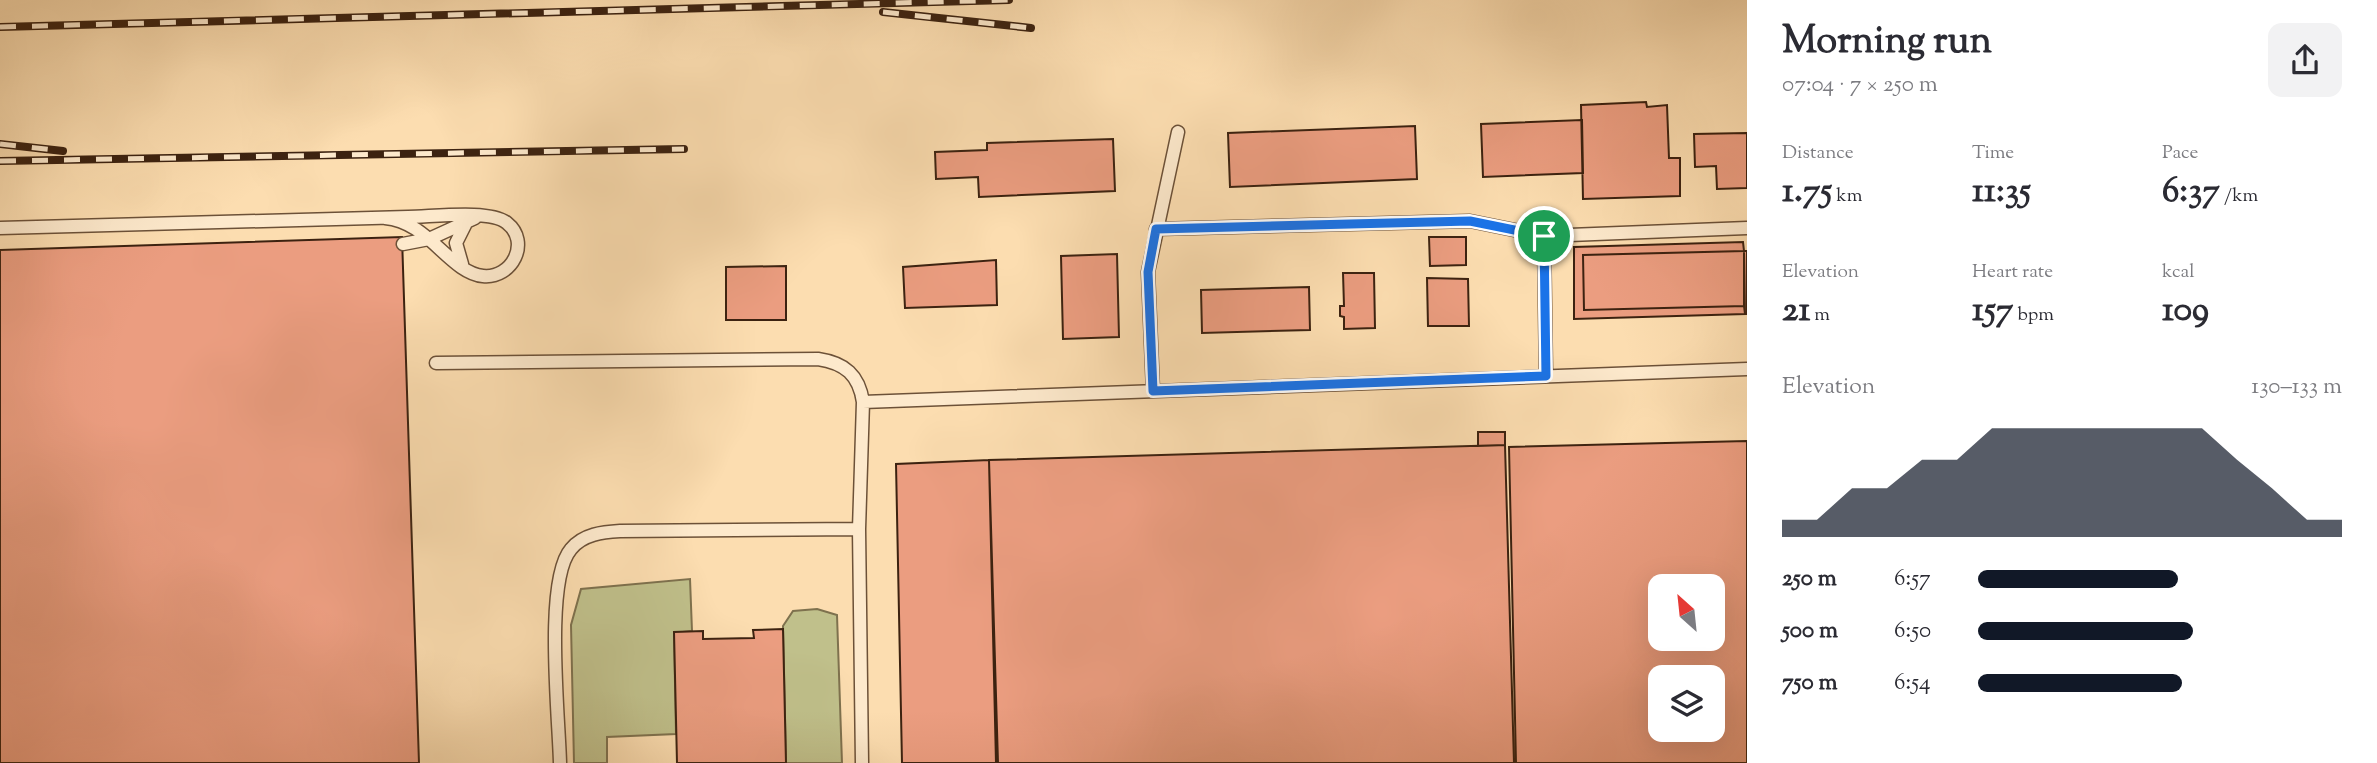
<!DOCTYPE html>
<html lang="en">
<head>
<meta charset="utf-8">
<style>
  :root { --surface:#fff; --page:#f2f2f3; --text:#2b2b33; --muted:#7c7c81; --accent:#111827 }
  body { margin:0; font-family:"Sorts Mill Goudy",serif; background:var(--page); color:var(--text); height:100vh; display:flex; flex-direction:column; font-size:26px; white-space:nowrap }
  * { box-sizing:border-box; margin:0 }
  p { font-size:23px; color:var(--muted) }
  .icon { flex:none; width:38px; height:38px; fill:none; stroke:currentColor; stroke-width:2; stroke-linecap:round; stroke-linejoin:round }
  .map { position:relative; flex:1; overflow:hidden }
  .panel { display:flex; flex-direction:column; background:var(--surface); width:630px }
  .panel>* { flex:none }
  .needle { width:46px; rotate:333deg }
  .fabs { position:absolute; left:1648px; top:574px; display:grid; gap:14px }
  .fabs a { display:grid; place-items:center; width:77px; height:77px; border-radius:14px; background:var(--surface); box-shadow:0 7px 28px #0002; font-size:35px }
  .pin { position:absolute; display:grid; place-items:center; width:60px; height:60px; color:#fff; margin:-30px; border:4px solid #fff; border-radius:50%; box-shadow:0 2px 7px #0007 }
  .round { display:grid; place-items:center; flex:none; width:74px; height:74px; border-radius:14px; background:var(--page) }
  .headline { display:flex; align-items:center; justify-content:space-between; height:119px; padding:0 35px }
  h1 { font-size:38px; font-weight:800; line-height:52px }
  .metrics { display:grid; grid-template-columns:repeat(3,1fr); gap:10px; height:119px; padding:7px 35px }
  .metrics div { display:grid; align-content:center }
  .metrics b { font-size:35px; font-weight:800 }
  .metrics small { font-size:19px; font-weight:400 }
  .metrics p { font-size:19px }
  .chart { height:196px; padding:14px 35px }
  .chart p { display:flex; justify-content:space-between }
  .chart svg { width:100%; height:126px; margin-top:7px; fill:var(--accent); opacity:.7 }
  ul { padding:0 35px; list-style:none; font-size:23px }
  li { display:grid; grid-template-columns:112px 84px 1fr; align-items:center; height:52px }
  li i { height:18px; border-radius:9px; background:var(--accent) }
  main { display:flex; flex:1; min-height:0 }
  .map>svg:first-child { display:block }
  .green { fill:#c0c08b; stroke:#7e714e; stroke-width:2 }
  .building { fill:#eb9d80; stroke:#3c2210; stroke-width:2; fill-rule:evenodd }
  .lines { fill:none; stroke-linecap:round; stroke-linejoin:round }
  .service-casing { stroke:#6c5138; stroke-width:15 }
  .service { stroke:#fde9cc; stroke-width:12 }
  .rail-casing { stroke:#3c2210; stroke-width:8 }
  .rail { stroke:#fde9cc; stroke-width:5; stroke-dasharray:16; stroke-linecap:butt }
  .route-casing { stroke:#fff; stroke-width:14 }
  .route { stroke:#1a73e8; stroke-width:9 }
</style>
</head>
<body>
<main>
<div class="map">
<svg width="1747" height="763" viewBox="0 0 1747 763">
  <rect width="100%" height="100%" fill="#fcddb0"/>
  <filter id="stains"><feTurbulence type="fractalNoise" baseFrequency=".00286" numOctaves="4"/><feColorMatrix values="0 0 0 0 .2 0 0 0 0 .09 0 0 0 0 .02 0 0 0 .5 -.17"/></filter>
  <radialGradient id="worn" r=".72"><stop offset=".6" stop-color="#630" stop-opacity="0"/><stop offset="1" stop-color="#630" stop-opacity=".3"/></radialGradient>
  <path class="green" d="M690,579L692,631L674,633L676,734L607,737V763H574L571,625L581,589Z
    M817,609L837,615L842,763H786L783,626L793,611Z"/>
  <path class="building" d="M1646,102L1647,107L1667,105L1669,158H1680V196L1583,199L1581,105Z
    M1582,120L1583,173L1483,177L1481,124Z
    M1415,126L1417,179L1230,187L1228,133Z
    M1747,133V188L1717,189L1716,166L1695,167L1694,134Z
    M1113,139L1115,191L979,197L978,177L936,179L935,152L987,150V143Z
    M402,237L419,763H0V250Z
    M1429,237H1466V265L1430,266Z
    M1743,242L1744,251L1583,255L1584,310L1744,306L1745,314L1574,319V247Z
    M1744,251V306L1584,310L1583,255Z
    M1744,251H1747V314H1745Z
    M1117,254L1119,337L1063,339L1061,256Z
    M996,260L997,305L905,308L903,267Z
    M786,266V320H726V267Z
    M1343,273H1374L1375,328L1344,329V317L1340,316V306H1344Z
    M1427,278L1468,279L1469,326H1428Z
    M1309,287L1310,330L1202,333L1201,290Z
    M1478,432H1505V445L1478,446Z
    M1747,441V763H1516L1509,447ZM1661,586H1713V639H1661ZM1661,677H1713V730H1661Z
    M1505,445L1514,763H998L989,460Z
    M989,460L996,763H902L896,464Z
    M783,629L786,763H677L674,632L703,631V639L754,638L753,630Z"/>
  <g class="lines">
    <defs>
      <path id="service" d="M0,228C136,225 272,221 408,217C431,217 491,209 507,223C531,242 512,279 483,276C450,273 428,221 385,218
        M1156,229L1470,221L1544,236L1747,228
        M1544,236L1546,376
        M403,244L429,239L475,218
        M462,264L456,243L466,223
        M436,363L818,359C845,363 859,375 863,402L1747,369
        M1153,391L1148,272L1178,132
        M560,763C559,718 544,580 571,549C583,534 603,532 620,531L859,529
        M862,763L859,529L863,402"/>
    </defs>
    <use href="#service" class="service-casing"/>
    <use href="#service" class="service"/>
    <defs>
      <path id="rail" d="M883,12L1031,28
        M0,27L1009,0
        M0,144L63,151
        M0,161L684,149"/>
    </defs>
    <use href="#rail" class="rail-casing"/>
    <use href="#rail" class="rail"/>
  </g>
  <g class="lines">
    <defs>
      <path id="route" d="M1470,221L1544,236L1546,376L1153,391L1148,272L1156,229Z"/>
    </defs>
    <use href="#route" class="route-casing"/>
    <use href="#route" class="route"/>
  </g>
  <rect width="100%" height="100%" filter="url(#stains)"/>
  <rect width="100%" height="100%" fill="url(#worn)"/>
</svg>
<div class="fabs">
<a><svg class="needle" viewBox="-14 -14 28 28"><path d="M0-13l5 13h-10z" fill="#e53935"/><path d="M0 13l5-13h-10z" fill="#7c7c81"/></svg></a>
<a><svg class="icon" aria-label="layers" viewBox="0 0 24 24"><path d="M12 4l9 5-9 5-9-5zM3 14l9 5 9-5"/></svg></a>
</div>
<div class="pin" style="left:1544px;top:236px;background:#1e9e55"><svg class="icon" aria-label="arrive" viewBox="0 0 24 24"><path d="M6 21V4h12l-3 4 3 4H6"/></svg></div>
</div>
<section class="panel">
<div class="headline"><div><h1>Morning run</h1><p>07:04 · 7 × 250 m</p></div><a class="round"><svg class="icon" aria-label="share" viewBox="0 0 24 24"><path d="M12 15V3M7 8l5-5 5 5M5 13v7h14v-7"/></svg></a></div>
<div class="metrics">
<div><p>Distance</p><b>1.75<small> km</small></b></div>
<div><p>Time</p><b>11:35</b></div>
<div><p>Pace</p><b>6:37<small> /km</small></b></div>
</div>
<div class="metrics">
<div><p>Elevation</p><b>21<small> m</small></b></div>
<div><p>Heart rate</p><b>157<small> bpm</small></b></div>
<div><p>kcal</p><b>109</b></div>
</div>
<div class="chart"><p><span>Elevation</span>130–133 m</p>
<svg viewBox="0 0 160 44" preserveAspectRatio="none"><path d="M0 44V38L10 38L20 27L30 27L40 17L50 17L60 6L70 6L80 6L90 6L100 6L110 6L120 6L130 17L140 27L150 38L160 38V44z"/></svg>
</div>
<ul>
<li><b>250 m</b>6:57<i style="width:55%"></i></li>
<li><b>500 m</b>6:50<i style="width:59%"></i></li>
<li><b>750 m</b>6:54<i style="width:56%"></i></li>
</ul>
</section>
</main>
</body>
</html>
